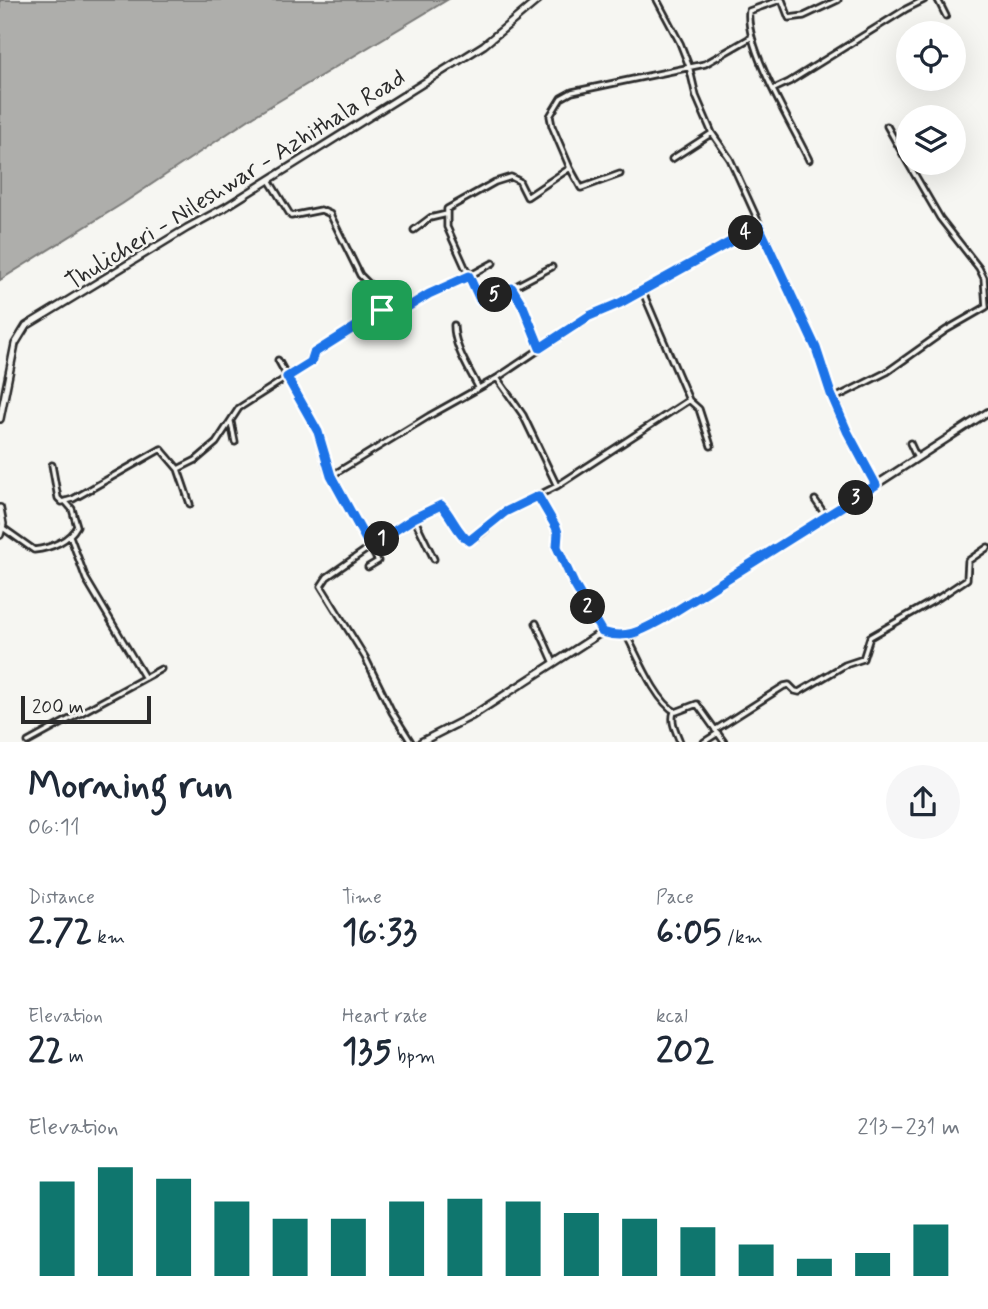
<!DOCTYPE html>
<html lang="en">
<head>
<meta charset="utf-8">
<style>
  :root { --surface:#fff; --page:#f6f6f7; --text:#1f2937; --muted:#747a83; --accent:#0f766e }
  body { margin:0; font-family:Mynerve,sans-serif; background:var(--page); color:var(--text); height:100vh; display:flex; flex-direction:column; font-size:26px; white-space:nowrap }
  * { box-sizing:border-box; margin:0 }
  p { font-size:23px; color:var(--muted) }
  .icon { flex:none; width:38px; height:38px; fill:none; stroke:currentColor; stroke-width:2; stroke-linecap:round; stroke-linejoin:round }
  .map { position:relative; height:742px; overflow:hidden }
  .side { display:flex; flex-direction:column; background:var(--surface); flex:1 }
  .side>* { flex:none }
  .buttons { position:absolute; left:896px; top:21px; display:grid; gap:14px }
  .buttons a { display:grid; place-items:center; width:70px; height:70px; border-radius:50%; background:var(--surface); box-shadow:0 7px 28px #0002; font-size:35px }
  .scale { position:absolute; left:21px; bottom:18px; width:130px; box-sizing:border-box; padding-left:7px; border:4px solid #2b2b2b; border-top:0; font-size:19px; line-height:24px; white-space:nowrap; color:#2b2b2b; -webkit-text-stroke:5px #f6f6f2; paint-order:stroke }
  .pin { position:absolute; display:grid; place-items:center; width:60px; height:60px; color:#fff; margin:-30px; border-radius:14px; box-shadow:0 4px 10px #0006 }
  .km { position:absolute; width:35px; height:35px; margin:-18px; border-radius:50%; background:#222; color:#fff; font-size:19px; line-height:35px; text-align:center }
  .round { display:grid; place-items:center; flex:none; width:74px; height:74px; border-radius:37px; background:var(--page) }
  .overview { display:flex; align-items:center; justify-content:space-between; height:119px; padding:0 28px }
  h1 { font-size:38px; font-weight:700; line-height:52px }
  .figures { display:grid; grid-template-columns:repeat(3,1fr); gap:10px; height:119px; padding:7px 28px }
  .figures div { display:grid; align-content:center }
  .figures b { font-size:35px; font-weight:700 }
  .figures small { font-size:19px; font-weight:400 }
  .figures p { font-size:19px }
  .chart { height:196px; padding:14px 28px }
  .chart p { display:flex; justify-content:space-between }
  .chart svg { width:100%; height:126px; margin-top:7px; stroke:var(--accent); stroke-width:6 }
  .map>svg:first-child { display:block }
  .water { fill:#aeaeab; stroke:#7a7a78; stroke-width:2 }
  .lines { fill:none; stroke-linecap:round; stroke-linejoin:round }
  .minor-casing { stroke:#2b2b2b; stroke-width:9 }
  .secondary-casing { stroke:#2b2b2b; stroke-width:10 }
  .minor { stroke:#f6f6f2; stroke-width:3.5 }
  .secondary { stroke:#f6f6f2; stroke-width:5 }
  .route-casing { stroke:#fff; stroke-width:14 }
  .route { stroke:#1a73e8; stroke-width:9 }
  .labels { text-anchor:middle; stroke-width:5; stroke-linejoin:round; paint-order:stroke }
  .street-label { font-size:24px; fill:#2b2b2b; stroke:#f6f6f2 }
</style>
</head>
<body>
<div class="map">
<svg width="988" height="742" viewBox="0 0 988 742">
  <rect width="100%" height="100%" fill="#f6f6f2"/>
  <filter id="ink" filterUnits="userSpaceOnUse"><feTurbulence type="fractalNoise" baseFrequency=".0143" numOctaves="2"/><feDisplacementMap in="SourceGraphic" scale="14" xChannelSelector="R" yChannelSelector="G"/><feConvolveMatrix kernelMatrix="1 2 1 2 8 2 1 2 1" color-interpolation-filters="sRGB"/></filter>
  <g filter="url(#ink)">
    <path class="water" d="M0,0H447L254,116L122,204L0,280Z"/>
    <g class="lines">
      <defs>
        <path id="minor" d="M657,0L680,43L689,66L696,96L712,133L730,159L816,348L831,394L847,431L876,485
          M780,0L749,11C745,49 792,124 809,160
          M782,0L789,18L804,16L838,0
          M938,0L946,16
          M774,89L789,82L906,9L924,0
          M887,126L908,163
          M672,159L712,133
          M908,163L940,218L979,268L984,278L986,307
          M570,168L581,188L620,174
          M269,180L291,216L321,210L330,214L360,275L369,284L382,310L390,318L429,294L469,276L447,227V209L495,182L511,177L519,181L527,197L570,168L552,126L550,116L561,98L572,92L705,64L752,37
          M414,230L430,218L447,214
          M493,263L469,276L480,300L512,288L552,267
          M512,288L523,306L540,348
          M454,325C454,347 468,367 478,387
          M278,360L318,432L327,468L370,547L327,577L321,586L365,657L392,712L411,742
          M497,378L523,415L557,486
          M833,399L887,372L946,330L986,307
          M689,400L699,409L711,446
          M231,422L235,442
          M910,443L917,458
          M52,465L58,498L62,502L73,499L161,449L178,469
          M331,476L429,416L497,378L589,316L620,303L759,226
          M538,497L556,527L558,533L557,547L574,584L602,632
          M815,500L826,516
          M190,504L178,469L196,460L216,443L239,408L311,362L314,353L382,310
          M414,518L434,559
          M3,528L34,550C51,548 69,541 77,526L72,509L65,501
          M70,536L86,579L145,678
          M368,567L378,561L370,547L414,518L441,505C452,516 457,533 469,541L482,533L505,512L557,486L689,400L642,290
          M536,623L554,663
          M627,636C638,657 656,702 676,712L697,704L724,742
          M674,712C670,722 677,733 680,742
          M715,730L784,686L789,685L795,691L799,692L845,665L863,659L870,637L940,597L967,579L968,561L988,547
          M28,742L161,669
          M704,742L718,733"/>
        <path id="secondary" d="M0,419L15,344L26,326L187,228L224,208L484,45L538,0
          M0,508L3,524L0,535
          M421,742L472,716L602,632C627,640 641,631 663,619L854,499L988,412"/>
      </defs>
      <use href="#minor" class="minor-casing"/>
      <use href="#secondary" class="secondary-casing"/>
      <use href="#minor" class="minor"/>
      <use href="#secondary" class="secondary"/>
    </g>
  </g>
  <g class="lines" filter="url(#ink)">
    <defs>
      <path id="route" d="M759,226L816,348L831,394L847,431L876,485L663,619C641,631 627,640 602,632L574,584L557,547L558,533L556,527L538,496L505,512L469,541C457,533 452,516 441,505L414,518L370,547L331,476L318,432L287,377L311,362L314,353L382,310L390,318L429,294L469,276L480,300L512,288L523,306L540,348L589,316L620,303Z"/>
    </defs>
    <use href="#route" class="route-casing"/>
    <use href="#route" class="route"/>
  </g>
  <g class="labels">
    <g class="street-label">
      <text transform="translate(235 179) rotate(-32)" y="8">Thulicheri - Nileshwar - Azhithala Road</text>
    </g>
  </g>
</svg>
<div class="buttons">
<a><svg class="icon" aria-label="locate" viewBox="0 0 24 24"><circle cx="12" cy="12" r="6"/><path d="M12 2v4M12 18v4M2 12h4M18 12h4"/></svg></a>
<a><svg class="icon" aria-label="layers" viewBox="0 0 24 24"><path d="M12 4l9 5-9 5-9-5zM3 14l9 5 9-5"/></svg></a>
</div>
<div class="scale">200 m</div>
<div class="pin" style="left:382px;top:310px;background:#1e9e55"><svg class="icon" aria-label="arrive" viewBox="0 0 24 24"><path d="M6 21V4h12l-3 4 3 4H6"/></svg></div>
<b class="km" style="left:382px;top:539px">1</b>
<b class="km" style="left:588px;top:607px">2</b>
<b class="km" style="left:856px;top:498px">3</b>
<b class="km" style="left:746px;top:233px">4</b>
<b class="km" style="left:495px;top:295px">5</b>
</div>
<section class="side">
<div class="overview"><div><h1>Morning run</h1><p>06:11</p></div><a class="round"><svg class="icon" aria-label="share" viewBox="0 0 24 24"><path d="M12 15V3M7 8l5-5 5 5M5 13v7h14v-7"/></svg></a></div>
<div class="figures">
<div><p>Distance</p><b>2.72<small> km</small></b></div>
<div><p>Time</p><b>16:33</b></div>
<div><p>Pace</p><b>6:05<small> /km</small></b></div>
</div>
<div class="figures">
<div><p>Elevation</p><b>22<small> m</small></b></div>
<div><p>Heart rate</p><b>135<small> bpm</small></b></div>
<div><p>kcal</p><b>202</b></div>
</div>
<div class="chart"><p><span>Elevation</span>213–231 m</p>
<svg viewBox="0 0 160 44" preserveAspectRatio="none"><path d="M5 44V11M15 44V6M25 44V10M35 44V18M45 44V24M55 44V24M65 44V18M75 44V17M85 44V18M95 44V22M105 44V24M115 44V27M125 44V33M135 44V38M145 44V36M155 44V26"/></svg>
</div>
</section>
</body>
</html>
